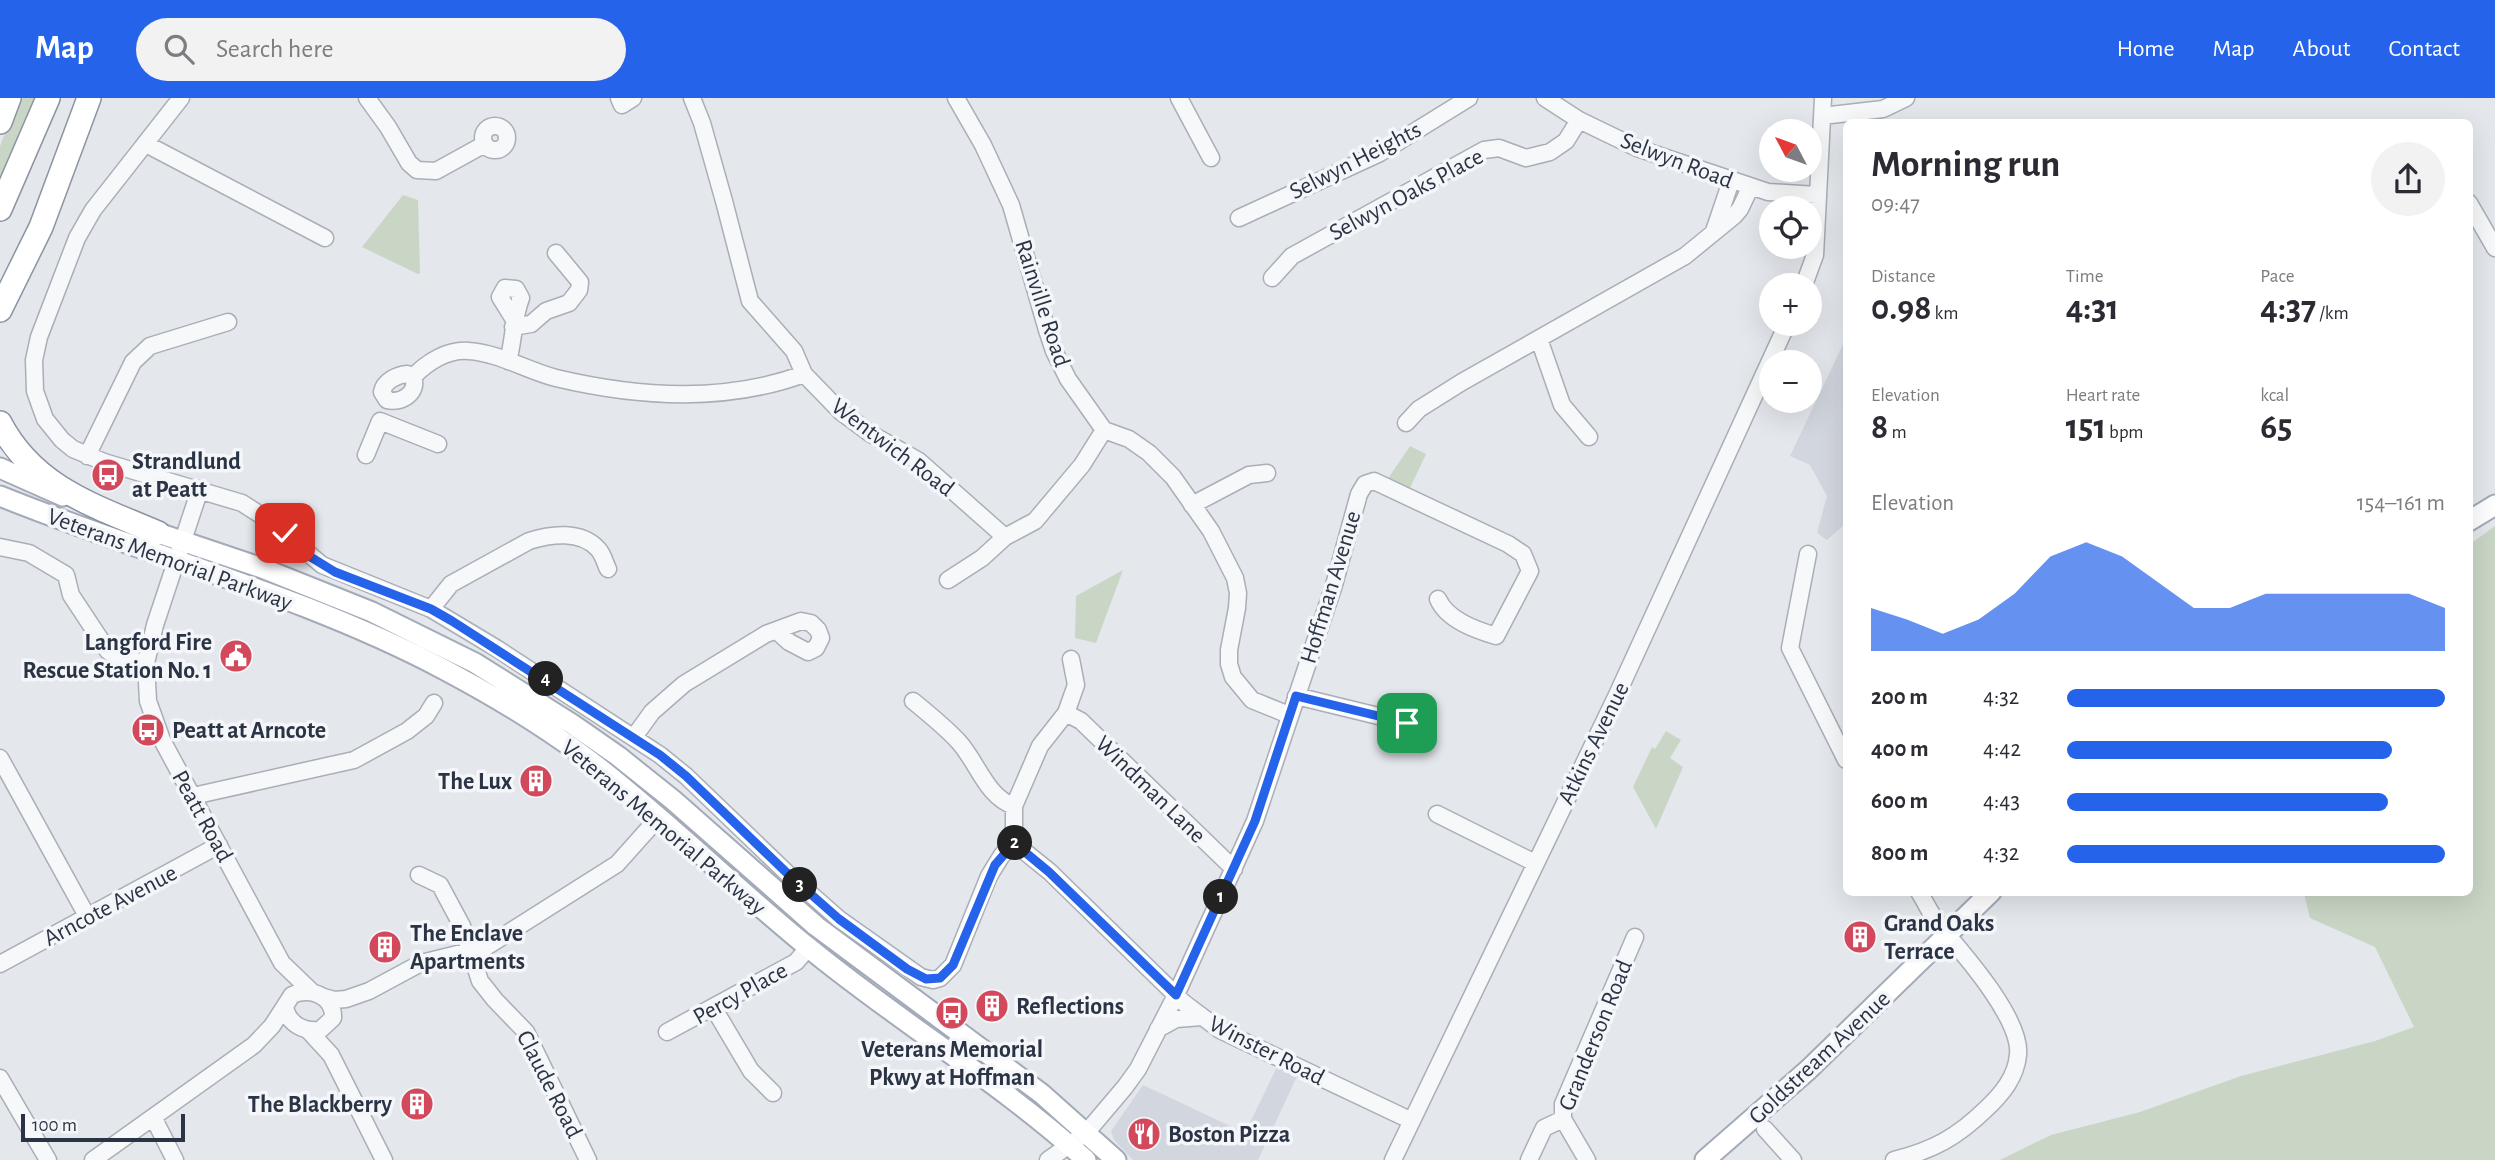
<!DOCTYPE html>
<html lang="en">
<head>
<meta charset="utf-8">
<style>
  :root { --surface:#fff; --page:#f2f2f3; --text:#2b2b33; --muted:#7c7c81; --accent:#2563eb }
  body { margin:0; font-family:"Alegreya Sans",sans-serif; background:var(--page); color:var(--text); height:100vh; display:flex; flex-direction:column; font-size:26px; white-space:nowrap }
  * { box-sizing:border-box; margin:0 }
  p { font-size:23px; color:var(--muted) }
  .icon { flex:none; width:38px; height:38px; fill:none; stroke:currentColor; stroke-width:2; stroke-linecap:round; stroke-linejoin:round }
  .map { position:relative; flex:1; overflow:hidden }
  .sheet { position:absolute; left:1843px; top:21px; width:630px; height:777px; display:flex; flex-direction:column; background:var(--surface); border-radius:10px; box-shadow:0 7px 28px #0002 }
  .sheet>* { flex:none }
  .needle { width:46px; rotate:311deg }
  .buttons { position:absolute; left:1759px; top:21px; display:grid; gap:14px }
  .buttons a { display:grid; place-items:center; width:63px; height:63px; border-radius:50%; background:var(--surface); box-shadow:0 7px 28px #0002; font-size:35px }
  .scale { position:absolute; left:21px; bottom:18px; width:164px; box-sizing:border-box; padding-left:7px; border:4px solid #2b3445; border-top:0; font-size:19px; line-height:24px; white-space:nowrap; color:#2b3445; -webkit-text-stroke:5px #f4f6f9; paint-order:stroke }
  .pin { position:absolute; display:grid; place-items:center; width:60px; height:60px; color:#fff; margin:-30px; border-radius:14px; box-shadow:0 4px 10px #0006 }
  .km { position:absolute; width:35px; height:35px; margin:-18px; border-radius:50%; background:#222; color:#fff; font-size:19px; line-height:35px; text-align:center }
  .round { display:grid; place-items:center; flex:none; width:74px; height:74px; border-radius:37px; background:var(--page) }
  .overview { display:flex; align-items:center; justify-content:space-between; height:119px; padding:0 28px }
  h1 { font-size:38px; font-weight:700; line-height:52px }
  .metrics { display:grid; grid-template-columns:repeat(3,1fr); gap:10px; height:119px; padding:7px 28px }
  .metrics div { display:grid; align-content:center }
  .metrics b { font-size:35px; font-weight:700 }
  .metrics small { font-size:19px; font-weight:400 }
  .metrics p { font-size:19px }
  .chart { height:196px; padding:14px 28px }
  .chart p { display:flex; justify-content:space-between }
  .chart svg { width:100%; height:126px; margin-top:7px; fill:var(--accent); opacity:.7 }
  ul { padding:0 28px; list-style:none; font-size:23px }
  li { display:grid; grid-template-columns:112px 84px 1fr; align-items:center; height:52px }
  li i { height:18px; border-radius:9px; background:var(--accent) }
  header { display:flex; align-items:center; gap:42px; box-sizing:border-box; height:98px; padding:0 35px; background:var(--accent); color:#fff }
  header strong { font-size:33px }
  nav { display:flex; gap:38px; margin-inline-start:auto; font-size:24px }
  .search { width:490px; height:63px; background:var(--page); display:flex; align-items:center; gap:18px; box-sizing:border-box; padding:0 24px; border-radius:38px; color:var(--muted); font-size:26px }
  .map>svg:first-child { display:block }
  .built { fill:#d2d6de }
  .green { fill:#c9d6c5 }
  .lines { fill:none; stroke-linecap:round; stroke-linejoin:round }
  .minor-casing { stroke:#a9aeb7; stroke-width:19 }
  .major-casing { stroke:#a3abb8; stroke-width:23 }
  .highway-casing { stroke:#8b94a3; stroke-width:26 }
  .minor { stroke:#f7f8fa; stroke-width:16 }
  .major { stroke:#fff; stroke-width:19 }
  .highway { stroke:#fff; stroke-width:23 }
  .route-casing { stroke:#fff; stroke-width:14 }
  .route { stroke:#2563eb; stroke-width:9 }
  .labels { text-anchor:middle; stroke-width:7; stroke-linejoin:round; paint-order:stroke }
  .street-label { font-size:24px; fill:#2b3445; stroke:#f4f6f9 }
  .poi-label { font-size:24px; font-weight:bold; fill:#2b3445; stroke:#f4f6f9; text-anchor:start }
</style>
</head>
<body>
<header>
<strong>Map</strong>
<div class="search"><svg class="icon" aria-label="search" viewBox="0 0 24 24"><circle cx="10" cy="10" r="6"/><path d="M15 15l6 6"/></svg>Search here</div>
<nav><a>Home</a><a>Map</a><a>About</a><a>Contact</a></nav>
</header>
<div class="map">
<svg width="2495" height="1062" viewBox="0 0 2495 1062">
  <rect width="100%" height="100%" fill="#e4e7ec"/>
  <path class="built" d="M1846,240V425L1827,442L1817,435L1827,398L1810,367L1790,358Z
    M1278,967L1298,976L1258,1062H1133L1114,1042L1111,1033L1143,987L1245,1035Z"/>
  <path class="green" d="M19,0H39L0,92V48Z
    M403,97L418,102L420,175L418,176L362,149Z
    M1410,348L1426,356L1409,392L1387,382Z
    M2495,428V1062H2000L2051,1037L2140,1014L2241,978L2375,943L2414,929L2375,849L2310,820L2304,795L2469,794V447Z
    M1123,472L1096,545L1075,540L1076,498Z
    M1666,633L1681,642L1670,660L1683,669L1656,731L1633,689L1652,649L1655,651Z"/>
  <g class="lines">
    <defs>
      <path id="minor" d="M181,0L93,112L77,140L39,239L34,262L35,293L45,321L62,342L73,351L104,364L242,405L270,423L322,467L431,511L496,550L660,657L686,678L788,776L839,821L921,879L933,882L940,880L953,867L989,778L1002,757L1014,745V708L1040,648L1066,615L1076,587L1071,561
        M367,0L388,29L409,65L417,72L436,73L485,46
        M619,0L622,7L633,0
        M692,0L702,25L724,103L750,203L794,253L804,276L840,313L871,336L919,363L1005,439L1035,423L1082,367L1104,332
        M956,0L983,47L1011,107L1047,232L1054,253L1068,281L1104,332L1129,341L1149,355L1173,379L1211,433L1235,480L1238,495L1237,510L1229,552V566L1233,579L1252,602L1289,617
        M1179,0L1211,60
        M1545,0L1579,22L1637,50L1768,94L1817,97
        M1822,18L1883,11L1906,0
        M483 40a12 12 0 1 1 24 0a12 12 0 1 1-24 0Z
        M146,46L325,140
        M2469,105L2495,150
        M1239,120L1380,55L1469,0
        M1714,133L1731,83
        M1272,180L1292,158L1484,52L1499,50L1526,60L1550,54L1566,43L1579,22
        M1804,187L1815,157L1823,0
        M513,229L531,226L546,213L569,205L579,192L580,184L556,155
        M1539,241L1562,307L1589,339
        M508,263C514,242 513,221 521,200L516,191L505,190L500,199L513,220
        M407,276L413,279C419,294 402,306 387,302L382,294C384,283 397,277 407,276Z
        M413,279C427,264 448,251 469,253C499,255 528,273 556,280C636,299 725,305 804,276
        M1406,325L1419,311L1462,284L1685,158L1734,118L1740,111L1750,90
        M366,357L380,323L438,346
        M87,358L133,264L150,248L228,224
        M200,391L155,527L146,565L148,603L162,642L282,865L311,893
        M1192,407L1249,377L1267,375
        M0,449L29,455L66,477L71,497L108,553L118,560L146,565
        M1808,456L1790,550L1846,662
        M948,482L982,460L1005,439
        M431,511L451,486L529,443C551,436 581,432 598,451C603,456 605,465 608,471
        M1296,598L1407,625
        M913,603C929,616 945,629 958,643C977,663 986,699 1014,708
        M1066,615L1081,623L1234,771
        M634,639L652,614L684,586L766,536L801,523L811,525L818,532L821,540L816,550L808,554L789,544L778,534
        M0,660L87,818
        M193,698L354,662L407,633L426,618L434,605
        M1437,716L1535,765
        M1014,745L1050,774L1184,905L1220,932L1412,1023
        M419,777L440,787L462,828L480,883L495,902L526,934L588,1062
        M0,866L219,747
        M324,899L334,902L346,901L369,893L421,865L486,849L617,766L659,719
        M713,909L751,973L773,995
        M1158,931L1176,921L1202,919
        M308,932L331,957L384,1062
        M667,934L796,864L808,850
        M0,980L48,1062
        M153,1019L175,1062
        M1563,1021V1006L1635,839
        M1563,1021L1587,1062
        M1765,1031L1793,1062
        M93,1062L254,947L272,928L292,897C311,889 334,898 333,920L320,932C304,934 288,926 285,909
        M1048,1062L1086,1035L1125,989L1138,971L1176,897L1255,723L1334,487L1359,396L1365,386L1374,383L1508,446L1523,456L1530,473L1496,538C1476,532 1447,522 1438,501
        M1393,1062L1616,599L1787,226
        M1529,1062L1544,1030L1563,1021
        M1894,1062C1934,1052 1957,1039 1986,1011C2002,996 2016,979 2018,957C2022,921 1962,854 1939,827C1931,817 1926,805 1919,794"/>
      <path id="major" d="M0,370L63,398
        M0,398C148,458 304,497 445,572C496,599 547,630 593,665C668,723 735,790 809,850C899,924 999,983 1086,1062
        M2469,423L2495,407
        M146,431L262,470L372,514L475,565L572,626L618,658L673,702L816,828L1042,996L1116,1062
        M1705,1062L1808,972L1991,794"/>
      <path id="highway" d="M0,24L9,0
        M0,111L48,0
        M0,212L41,129L89,0
        M0,325C34,390 95,408 158,435"/>
    </defs>
    <use href="#minor" class="minor-casing"/>
    <use href="#major" class="major-casing"/>
    <use href="#highway" class="highway-casing"/>
    <use href="#minor" class="minor"/>
    <use href="#major" class="major"/>
    <use href="#highway" class="highway"/>
  </g>
  <g class="lines">
    <defs>
      <path id="route" d="M285,435L309,458L335,474L431,511L452,523L660,657L686,678L788,776L839,821L907,871L926,881L940,880L953,867L995,767L1014,745L1049,774L1176,897L1255,723L1296,598L1407,625"/>
    </defs>
    <use href="#route" class="route-casing"/>
    <use href="#route" class="route"/>
  </g>
  <defs>
    <symbol id="bus-disc" viewBox="-11 -11 22 22"><circle r="9.5" fill="#d1495b" stroke="#f4f6f9"/><path d="M-5-6H5V4H4V6H2V4H-2V6H-4V4H-5ZM-3.5-4V0h7V-4ZM-3.5 1.2v1.5H-2V1.2ZM2 1.2v1.5H3.5V1.2Z" fill="#fff"/></symbol>
    <symbol id="civic-disc" viewBox="-11 -11 22 22"><circle r="9.5" fill="#d1495b" stroke="#f4f6f9"/><path d="M-.6-6.5H3V-4.5H.6V-3L4-1V1h2V6H-6V1h2V-1L-.6-3ZM-1.2 2.5V6h2.4V2.5Z" fill="#fff"/></symbol>
    <symbol id="building-disc" viewBox="-11 -11 22 22"><circle r="9.5" fill="#d1495b" stroke="#f4f6f9"/><path d="M-4-6H4V6H1V3H-1V6H-4ZM-2.5-4.3h1.7v1.8h-1.7ZM.8-4.3h1.7v1.8H.8ZM-2.5-1h1.7V.8h-1.7ZM.8-1h1.7V.8H.8Z" fill="#fff"/></symbol>
    <symbol id="restaurant-disc" viewBox="-11 -11 22 22"><circle r="9.5" fill="#d1495b" stroke="#f4f6f9"/><path d="M-5-6h1v4h1v-4h1v4h1v-4h1v5L-1.5 .5V6h-2V.5L-5-1ZM5-6V6H3V1.5H1.5Q1.5-4 5-6Z" fill="#fff"/></symbol>
  </defs>
  <g fill-rule="evenodd">
    <use href="#bus-disc" x="89" y="358" width="38" height="38"/>
    <use href="#civic-disc" x="217" y="539" width="38" height="38"/>
    <use href="#bus-disc" x="129" y="613" width="38" height="38"/>
    <use href="#building-disc" x="517" y="664" width="38" height="38"/>
    <use href="#building-disc" x="1841" y="820" width="38" height="38"/>
    <use href="#building-disc" x="366" y="830" width="38" height="38"/>
    <use href="#building-disc" x="973" y="889" width="38" height="38"/>
    <use href="#bus-disc" x="933" y="896" width="38" height="38"/>
    <use href="#building-disc" x="398" y="987" width="38" height="38"/>
    <use href="#restaurant-disc" x="1125" y="1017" width="38" height="38"/>
  </g>
  <g class="labels">
    <g class="street-label">
      <text transform="translate(1355 62) rotate(-27)" y="8">Selwyn Heights</text>
      <text transform="translate(1677 62) rotate(21)" y="8">Selwyn Road</text>
      <text transform="translate(1406 96) rotate(-28)" y="8">Selwyn Oaks Place</text>
      <text transform="translate(1043 205) rotate(72)" y="8">Rainville Road</text>
      <text transform="translate(893 349) rotate(37)" y="8">Wentwich Road</text>
      <text transform="translate(170 461) rotate(20)" y="8">Veterans Memorial Parkway</text>
      <text transform="translate(1330 489) rotate(-73)" y="8">Hoffman Avenue</text>
      <text transform="translate(1593 645) rotate(-64)" y="8">Atkins Avenue</text>
      <text transform="translate(1151 691) rotate(44)" y="8">Windman Lane</text>
      <text transform="translate(203 718) rotate(61)" y="8">Peatt Road</text>
      <text transform="translate(664 729) rotate(40)" y="8">Veterans Memorial Parkway</text>
      <text transform="translate(110 807) rotate(-28)" y="8">Arncote Avenue</text>
      <text transform="translate(740 895) rotate(-29)" y="8">Percy Place</text>
      <text transform="translate(1595 937) rotate(-68)" y="8">Granderson Road</text>
      <text transform="translate(1267 952) rotate(27)" y="8">Winster Road</text>
      <text transform="translate(1819 959) rotate(-43)" y="8">Goldstream Avenue</text>
      <text transform="translate(550 986) rotate(63)" y="8">Claude Road</text>
    </g>
    <g class="poi-label">
      <text x="132" y="371">Strandlund<tspan x="132" dy="28">at Peatt</tspan></text>
      <text x="212" y="552" text-anchor="end">Langford Fire<tspan x="212" dy="28">Rescue Station No. 1</tspan></text>
      <text x="172" y="640">Peatt at Arncote</text>
      <text x="512" y="691" text-anchor="end">The Lux</text>
      <text x="1884" y="833">Grand Oaks<tspan x="1884" dy="28">Terrace</tspan></text>
      <text x="410" y="843">The Enclave<tspan x="410" dy="28">Apartments</tspan></text>
      <text x="1016" y="916">Reflections</text>
      <text x="952" y="959" text-anchor="middle">Veterans Memorial<tspan x="952" dy="28">Pkwy at Hoffman</tspan></text>
      <text x="392" y="1014" text-anchor="end">The Blackberry</text>
      <text x="1168" y="1044">Boston Pizza</text>
    </g>
  </g>
</svg>
<div class="buttons">
<a><svg class="needle" viewBox="-14 -14 28 28"><path d="M0-13l5 13h-10z" fill="#e53935"/><path d="M0 13l5-13h-10z" fill="#7c7c81"/></svg></a>
<a><svg class="icon" aria-label="locate" viewBox="0 0 24 24"><circle cx="12" cy="12" r="6"/><path d="M12 2v4M12 18v4M2 12h4M18 12h4"/></svg></a>
<a>+</a>
<a>−</a>
</div>
<div class="scale">100 m</div>
<div class="pin" style="left:1407px;top:625px;background:#1e9e55"><svg class="icon" aria-label="arrive" viewBox="0 0 24 24"><path d="M6 21V4h12l-3 4 3 4H6"/></svg></div>
<div class="pin" style="left:285px;top:435px;background:#d93025"><svg class="icon" aria-label="check" viewBox="0 0 24 24"><path d="M5 12l5 5 9-10"/></svg></div>
<b class="km" style="left:1221px;top:799px">1</b>
<b class="km" style="left:1015px;top:745px">2</b>
<b class="km" style="left:800px;top:787px">3</b>
<b class="km" style="left:546px;top:581px">4</b>
<section class="sheet">
<div class="overview"><div><h1>Morning run</h1><p>09:47</p></div><a class="round"><svg class="icon" aria-label="share" viewBox="0 0 24 24"><path d="M12 15V3M7 8l5-5 5 5M5 13v7h14v-7"/></svg></a></div>
<div class="metrics">
<div><p>Distance</p><b>0.98<small> km</small></b></div>
<div><p>Time</p><b>4:31</b></div>
<div><p>Pace</p><b>4:37<small> /km</small></b></div>
</div>
<div class="metrics">
<div><p>Elevation</p><b>8<small> m</small></b></div>
<div><p>Heart rate</p><b>151<small> bpm</small></b></div>
<div><p>kcal</p><b>65</b></div>
</div>
<div class="chart"><p><span>Elevation</span>154–161 m</p>
<svg viewBox="0 0 160 44" preserveAspectRatio="none"><path d="M0 44V29L10 33L20 38L30 33L40 24L50 11L60 6L70 11L80 20L90 29L100 29L110 24L120 24L130 24L140 24L150 24L160 29V44z"/></svg>
</div>
<ul>
<li><b>200 m</b>4:32<i style="width:100%"></i></li>
<li><b>400 m</b>4:42<i style="width:86%"></i></li>
<li><b>600 m</b>4:43<i style="width:85%"></i></li>
<li><b>800 m</b>4:32<i style="width:100%"></i></li>
</ul>
</section>
</div>
</body>
</html>
